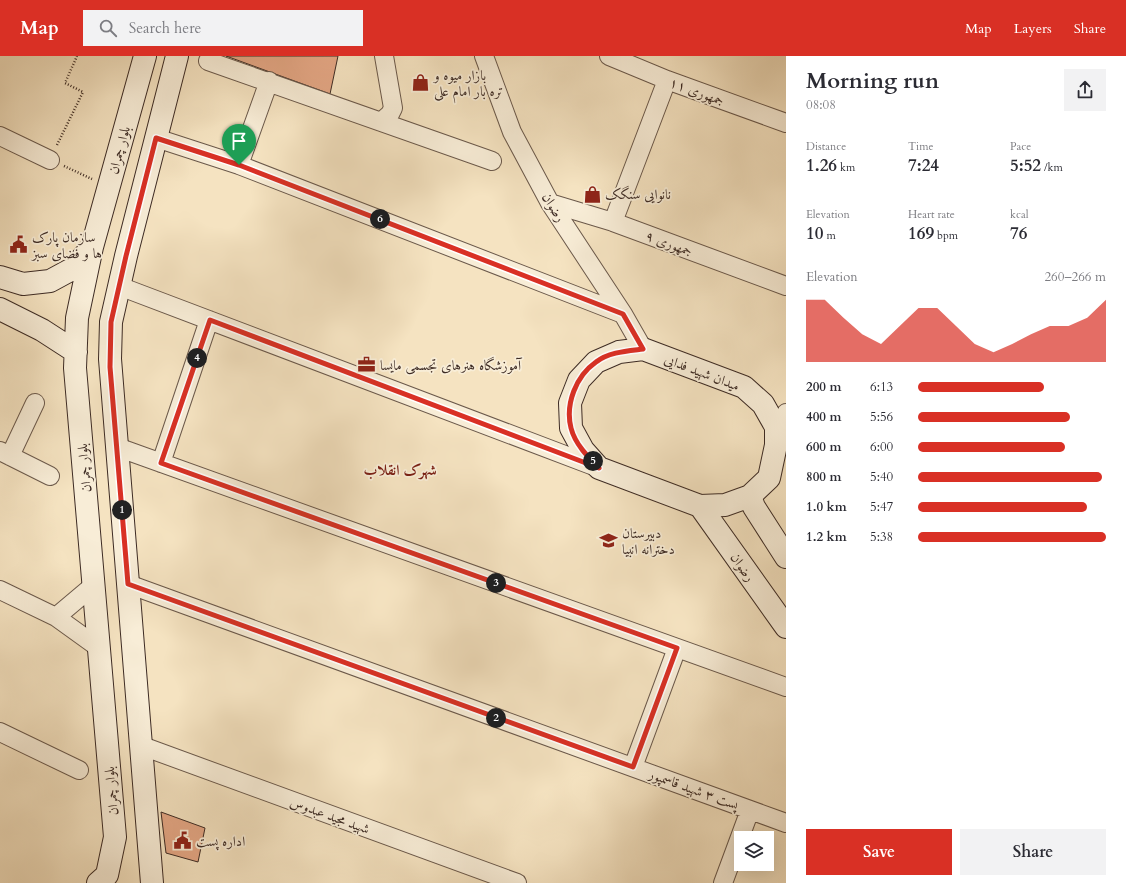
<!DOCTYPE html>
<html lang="en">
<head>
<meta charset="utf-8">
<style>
  :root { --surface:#fff; --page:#f2f2f3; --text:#2b2b33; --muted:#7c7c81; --accent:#d93025 }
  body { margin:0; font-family:Cardo,Amiri,serif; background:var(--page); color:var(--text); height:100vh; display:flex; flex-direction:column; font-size:15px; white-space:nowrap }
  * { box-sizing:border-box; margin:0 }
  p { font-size:13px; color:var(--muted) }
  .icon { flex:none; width:22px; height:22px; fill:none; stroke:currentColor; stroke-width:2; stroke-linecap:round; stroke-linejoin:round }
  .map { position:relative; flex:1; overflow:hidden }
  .sheet { display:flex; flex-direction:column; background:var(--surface); width:340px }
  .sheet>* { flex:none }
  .fabs { position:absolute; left:734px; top:775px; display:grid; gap:8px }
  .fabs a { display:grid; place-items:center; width:40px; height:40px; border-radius:0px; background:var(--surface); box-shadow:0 4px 16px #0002; font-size:20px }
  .pin { position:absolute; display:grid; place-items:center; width:34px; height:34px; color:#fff; margin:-41px -17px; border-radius:50% 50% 50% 0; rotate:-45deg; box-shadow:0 0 4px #0007 }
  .pin .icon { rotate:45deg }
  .km { position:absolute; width:20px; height:20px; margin:-10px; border-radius:50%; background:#222; color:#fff; font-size:11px; line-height:20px; text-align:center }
  .round { display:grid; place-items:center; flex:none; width:42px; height:42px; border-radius:0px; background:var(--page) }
  .head { display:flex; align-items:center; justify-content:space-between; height:68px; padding:0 20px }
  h1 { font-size:22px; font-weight:700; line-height:30px }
  .metrics { display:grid; grid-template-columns:repeat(3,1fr); gap:6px; height:68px; padding:4px 20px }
  .metrics div { display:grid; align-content:center }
  .metrics b { font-size:17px; font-weight:700 }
  .metrics small { font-size:11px; font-weight:400 }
  .metrics p { font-size:11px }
  .chart { height:112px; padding:8px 20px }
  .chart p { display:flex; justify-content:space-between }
  .chart svg { width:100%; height:72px; margin-top:4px; fill:var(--accent); opacity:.7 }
  .action { display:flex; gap:8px; margin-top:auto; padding:8px 20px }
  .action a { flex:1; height:46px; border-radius:0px; background:var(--accent); color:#fff; font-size:16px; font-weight:700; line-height:46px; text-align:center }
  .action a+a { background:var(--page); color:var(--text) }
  ul { padding:0 20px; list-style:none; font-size:13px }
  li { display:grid; grid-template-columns:64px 48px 1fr; align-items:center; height:30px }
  li i { height:10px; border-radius:5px; background:var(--accent) }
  header { display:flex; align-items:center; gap:24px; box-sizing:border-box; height:56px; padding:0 20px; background:var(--accent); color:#fff }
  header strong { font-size:19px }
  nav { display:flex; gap:22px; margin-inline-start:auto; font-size:14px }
  .search { width:280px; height:36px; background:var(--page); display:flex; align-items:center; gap:10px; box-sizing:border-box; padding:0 14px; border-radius:0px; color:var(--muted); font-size:15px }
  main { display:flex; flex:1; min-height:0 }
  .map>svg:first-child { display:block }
  .building { fill:#e3a684; stroke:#3d2b24 }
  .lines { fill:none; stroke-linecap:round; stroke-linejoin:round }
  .street-casing { stroke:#6b594b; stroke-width:20 }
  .secondary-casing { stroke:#3d2b24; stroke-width:24 }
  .path { stroke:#3d2b24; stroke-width:2.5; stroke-dasharray:1 2; stroke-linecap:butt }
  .street { stroke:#f8edd7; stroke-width:18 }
  .secondary { stroke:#f8edd7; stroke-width:22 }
  .route-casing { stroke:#fff; stroke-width:8 }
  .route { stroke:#d93025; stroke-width:5 }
  .labels { text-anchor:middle; stroke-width:3.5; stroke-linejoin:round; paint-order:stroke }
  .poi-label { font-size:14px; fill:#3d2b24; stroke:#f8edd7; text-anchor:start }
  .street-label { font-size:14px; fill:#3d2b24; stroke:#f8edd7 }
  .neighbourhood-label { font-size:15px; font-weight:bold; fill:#7a1f14; stroke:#f8edd7 }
</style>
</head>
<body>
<header>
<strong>Map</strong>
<div class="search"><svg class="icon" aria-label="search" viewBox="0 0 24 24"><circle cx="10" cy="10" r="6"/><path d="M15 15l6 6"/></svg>Search here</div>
<nav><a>Map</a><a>Layers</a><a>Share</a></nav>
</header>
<main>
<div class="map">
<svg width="786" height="827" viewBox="0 0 786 827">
  <rect width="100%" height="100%" fill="#f5e3c1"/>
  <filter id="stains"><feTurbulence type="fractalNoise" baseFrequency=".005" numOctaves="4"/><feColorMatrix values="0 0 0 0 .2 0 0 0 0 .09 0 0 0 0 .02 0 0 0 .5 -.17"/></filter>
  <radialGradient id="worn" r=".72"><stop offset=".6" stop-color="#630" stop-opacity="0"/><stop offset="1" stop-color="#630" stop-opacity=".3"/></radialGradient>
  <path class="building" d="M226,0H338L330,38Z
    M161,756L205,772L198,806L166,797Z"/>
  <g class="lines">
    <defs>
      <path id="street" d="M484,0L512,76L550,147L623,258L643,293
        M609,0L667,24L786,67
        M208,5L492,105
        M381,66L390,58L393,52L384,0
        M0,80L50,104
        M156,82L239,109L623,258
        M239,109L269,25
        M550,147L613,166L786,230
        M613,166L667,24
        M119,230L599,412
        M777,387L786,357
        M117,391L786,631
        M0,395L50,420
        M10,400L35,347
        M161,407L209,264
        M128,528L786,767
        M94,529L56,561L99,592
        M0,534L56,561
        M0,676L79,714
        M142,690L517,827
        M633,711L677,592
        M723,827L750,754"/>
      <path id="secondary" d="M0,221L23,228L50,225L74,212L91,192
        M0,253L42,274L76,296
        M643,293L744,331L763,348L776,371V389L769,422L750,440L725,449L700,450L599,412L583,394L571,372L570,347L579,324L596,306L619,296Z
        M750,440L754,451L786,501
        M700,450L786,571
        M98,827L107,819L115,781L75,312L77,262L92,191L145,0
        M152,827L110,303L111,266L126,200L177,0"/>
    </defs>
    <use href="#street" class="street-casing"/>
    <use href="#secondary" class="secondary-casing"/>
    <path class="path" d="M57,89L83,36L65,27L77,0
      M64,110L92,123"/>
    <use href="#street" class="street"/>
    <use href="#secondary" class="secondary"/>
  </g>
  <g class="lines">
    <defs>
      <path id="route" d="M156,82L239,109L623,258L643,293C627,295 609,296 596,306C576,320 565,348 571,372C575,388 588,401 599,412L210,264L161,407L677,592L633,711L128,528L110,311L111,266L126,200Z"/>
    </defs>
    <use href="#route" class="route-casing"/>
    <use href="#route" class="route"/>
  </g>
  <defs>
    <symbol id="shop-bare" viewBox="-9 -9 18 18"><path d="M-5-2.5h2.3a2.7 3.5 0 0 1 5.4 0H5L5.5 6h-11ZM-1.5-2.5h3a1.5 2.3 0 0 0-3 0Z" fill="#8f2418" stroke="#f8edd7" stroke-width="2.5" paint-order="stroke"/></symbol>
    <symbol id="civic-bare" viewBox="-9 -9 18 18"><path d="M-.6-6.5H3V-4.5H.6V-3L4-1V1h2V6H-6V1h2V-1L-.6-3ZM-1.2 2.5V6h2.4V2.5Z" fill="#8f2418" stroke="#f8edd7" stroke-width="2.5" paint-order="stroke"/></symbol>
    <symbol id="office-bare" viewBox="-9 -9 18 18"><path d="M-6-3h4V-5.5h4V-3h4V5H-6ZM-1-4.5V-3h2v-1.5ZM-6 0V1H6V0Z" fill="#8f2418" stroke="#f8edd7" stroke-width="2.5" paint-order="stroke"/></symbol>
    <symbol id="school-bare" viewBox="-9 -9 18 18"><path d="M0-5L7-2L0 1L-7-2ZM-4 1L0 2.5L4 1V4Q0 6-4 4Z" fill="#8f2418" stroke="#f8edd7" stroke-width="2.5" paint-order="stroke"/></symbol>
  </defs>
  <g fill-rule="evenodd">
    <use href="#shop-bare" x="408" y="14" width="25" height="25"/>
    <use href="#shop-bare" x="580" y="126" width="25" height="25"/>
    <use href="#civic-bare" x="6" y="176" width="25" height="25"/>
    <use href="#office-bare" x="354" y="296" width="25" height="25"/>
    <use href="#school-bare" x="596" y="472" width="25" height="25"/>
    <use href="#civic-bare" x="170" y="772" width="25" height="25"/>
  </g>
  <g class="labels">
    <g class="poi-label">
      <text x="434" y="24">بازار میوه و<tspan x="434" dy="16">تره بار امام علی</tspan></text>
      <text x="605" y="143">نانوایی سنگک</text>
      <text x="32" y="186">سازمان پارک<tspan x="32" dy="16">ها و فضای سبز</tspan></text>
      <text x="380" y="314">آموزشگاه هنرهای تجسمی مایسا</text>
      <text x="622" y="482">دبیرستان<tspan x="622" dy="16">دخترانه انبیا</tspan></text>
      <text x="196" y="790">اداره پست</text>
    </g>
    <g class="street-label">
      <text transform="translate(697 35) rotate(20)" y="5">جمهوری ۱۱</text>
      <text transform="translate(119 94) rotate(-75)" y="5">بلوار چمران</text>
      <text transform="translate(554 151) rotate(58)" y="5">رضوان</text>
      <text transform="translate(669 187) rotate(20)" y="5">جمهوری ۹</text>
      <text transform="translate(702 316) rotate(21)" y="5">میدان شهید فدایی</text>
      <text transform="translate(84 412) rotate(-95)" y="5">بلوار چمران</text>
      <text transform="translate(743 511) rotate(55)" y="5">رضوان</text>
      <text transform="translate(694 733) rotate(20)" y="5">پست ۳ شهید قاسمپور</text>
      <text transform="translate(111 735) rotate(-95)" y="5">بلوار چمران</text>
      <text transform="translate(330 759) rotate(20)" y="5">شهید مجید عبدوس</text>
    </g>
    <g class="neighbourhood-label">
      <text x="400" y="419">شهرک انقلاب</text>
    </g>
  </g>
  <rect width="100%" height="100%" filter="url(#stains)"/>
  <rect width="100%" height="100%" fill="url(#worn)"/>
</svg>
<div class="fabs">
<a><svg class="icon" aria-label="layers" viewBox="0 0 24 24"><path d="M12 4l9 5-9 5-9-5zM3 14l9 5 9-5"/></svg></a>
</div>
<div class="pin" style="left:239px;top:109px;background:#1e9e55"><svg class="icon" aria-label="arrive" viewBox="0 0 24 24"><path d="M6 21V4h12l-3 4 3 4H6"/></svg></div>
<b class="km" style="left:122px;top:454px">1</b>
<b class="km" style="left:496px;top:662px">2</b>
<b class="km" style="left:496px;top:527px">3</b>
<b class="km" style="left:197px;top:302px">4</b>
<b class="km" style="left:593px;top:405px">5</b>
<b class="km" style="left:380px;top:163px">6</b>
</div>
<section class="sheet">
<div class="head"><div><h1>Morning run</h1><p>08:08</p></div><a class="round"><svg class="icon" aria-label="share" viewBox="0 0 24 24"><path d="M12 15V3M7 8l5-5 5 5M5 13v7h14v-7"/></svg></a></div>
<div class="metrics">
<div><p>Distance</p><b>1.26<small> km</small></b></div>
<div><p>Time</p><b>7:24</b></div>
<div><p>Pace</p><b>5:52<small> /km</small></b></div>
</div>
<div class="metrics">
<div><p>Elevation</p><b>10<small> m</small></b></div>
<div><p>Heart rate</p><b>169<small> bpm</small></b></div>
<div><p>kcal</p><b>76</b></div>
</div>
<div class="chart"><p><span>Elevation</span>260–266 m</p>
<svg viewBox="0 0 160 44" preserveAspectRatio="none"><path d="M0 44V6L10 6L20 17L30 27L40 33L50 22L60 11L70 11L80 22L90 33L100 38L110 33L120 27L130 22L140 22L150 17L160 6V44z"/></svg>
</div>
<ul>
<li><b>200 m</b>6:13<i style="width:67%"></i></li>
<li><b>400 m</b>5:56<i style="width:81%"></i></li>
<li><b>600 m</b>6:00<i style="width:78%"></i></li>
<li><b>800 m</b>5:40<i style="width:98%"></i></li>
<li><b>1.0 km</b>5:47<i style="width:90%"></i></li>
<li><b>1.2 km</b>5:38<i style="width:100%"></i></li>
</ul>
<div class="action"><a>Save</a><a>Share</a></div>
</section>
</main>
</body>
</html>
